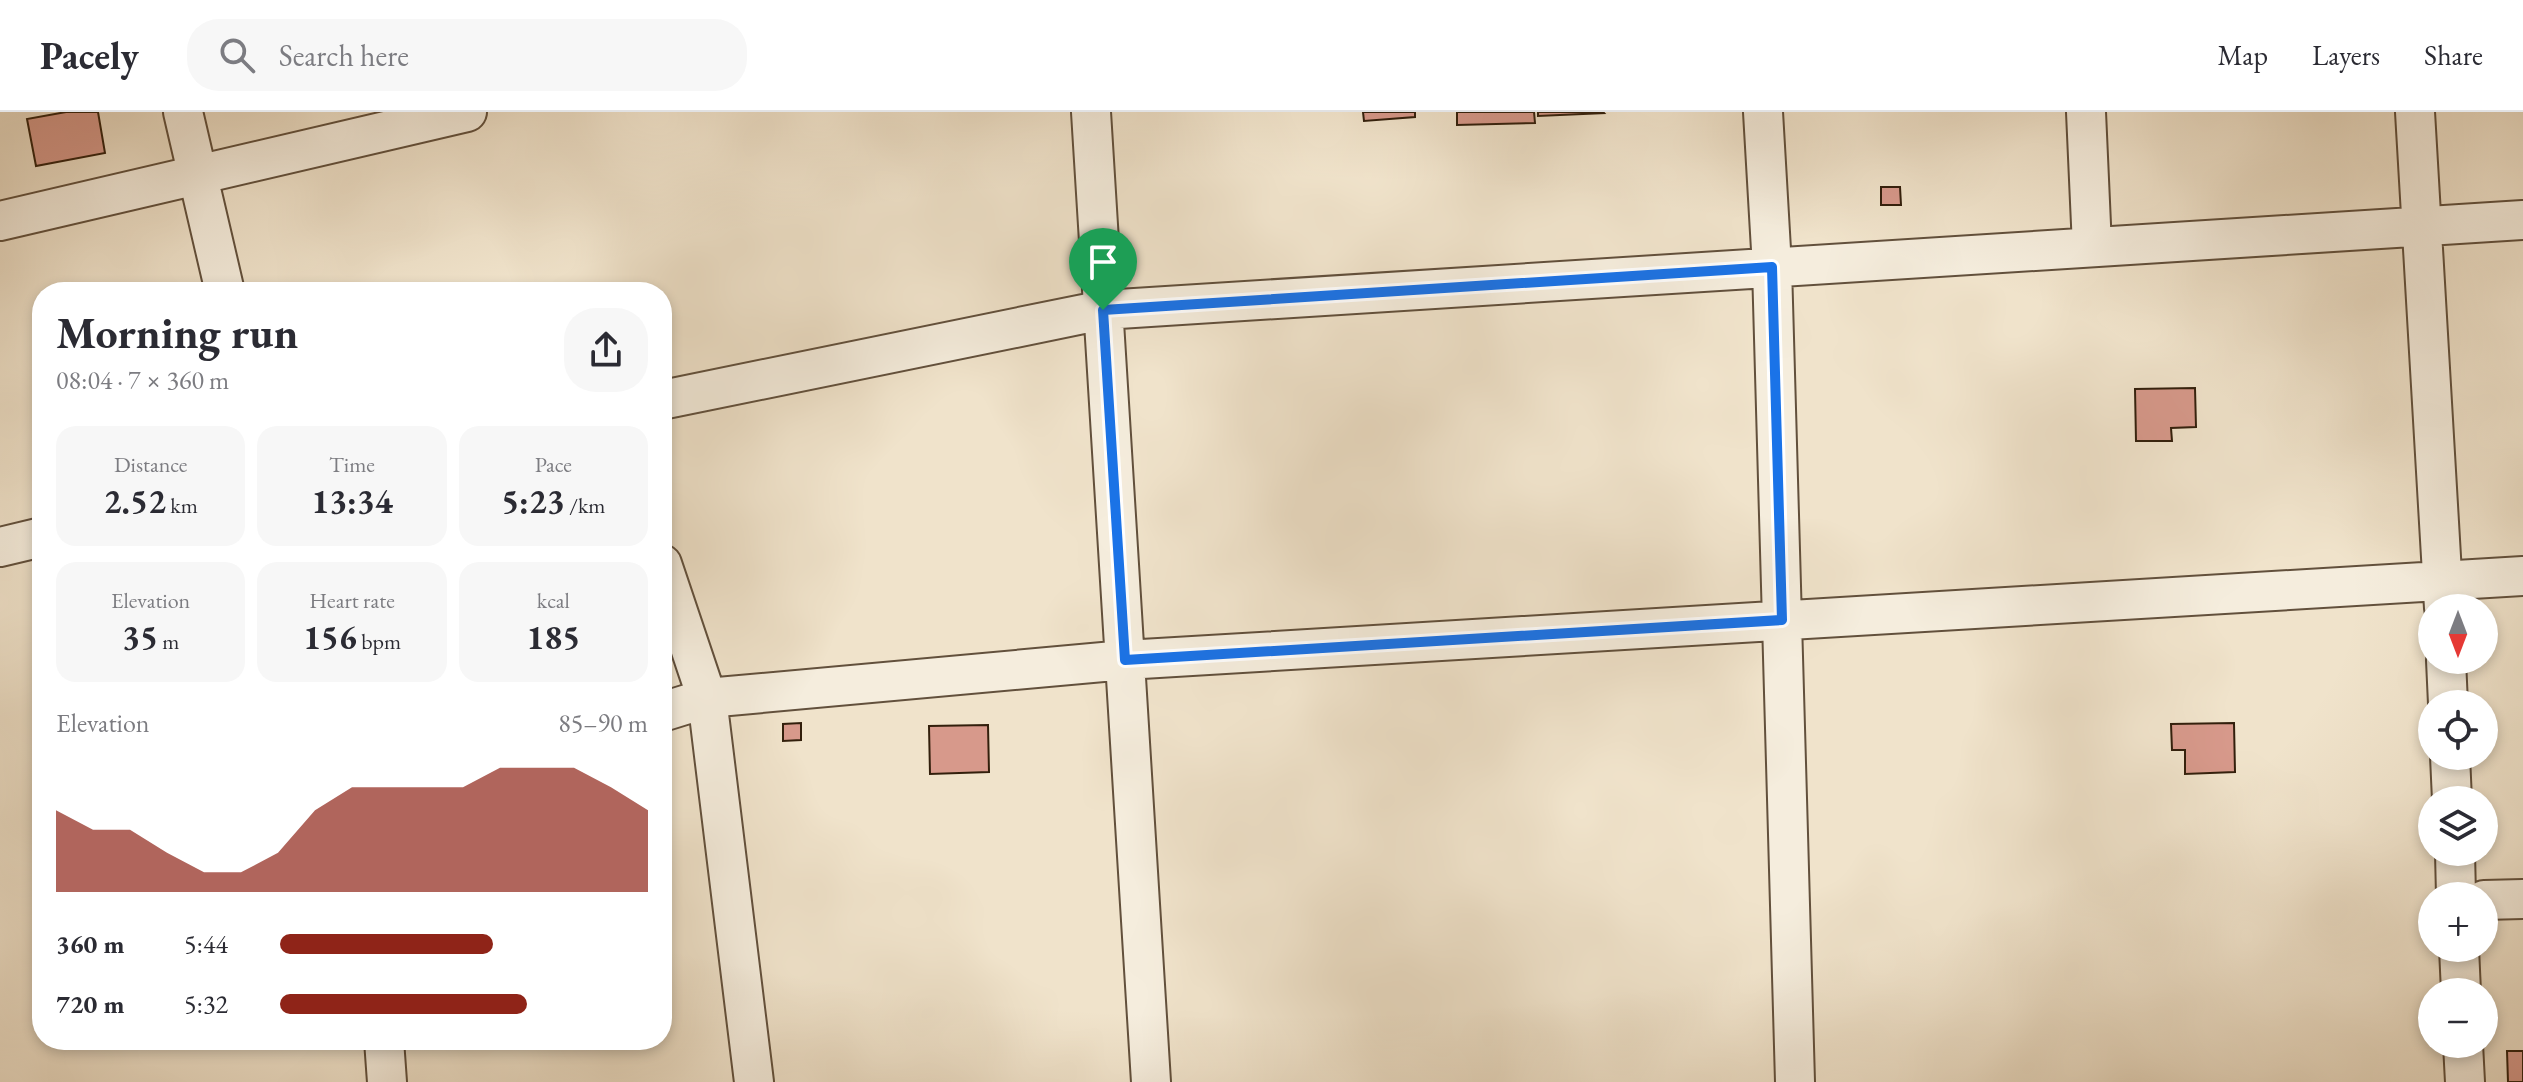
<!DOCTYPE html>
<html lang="en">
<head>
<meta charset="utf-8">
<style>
  :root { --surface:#fff; --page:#f7f7f7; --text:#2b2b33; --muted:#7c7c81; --line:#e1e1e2; --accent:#8f2418 }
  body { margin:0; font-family:"EB Garamond",serif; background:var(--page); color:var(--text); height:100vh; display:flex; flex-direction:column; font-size:30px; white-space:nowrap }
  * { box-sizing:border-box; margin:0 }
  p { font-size:26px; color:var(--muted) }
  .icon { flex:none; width:44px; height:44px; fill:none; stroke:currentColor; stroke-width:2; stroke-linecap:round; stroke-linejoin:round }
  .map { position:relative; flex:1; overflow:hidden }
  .sheet { position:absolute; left:32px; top:170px; width:640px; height:768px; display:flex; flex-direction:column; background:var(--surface); border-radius:32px; box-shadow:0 4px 12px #0003 }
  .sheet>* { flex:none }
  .needle { width:52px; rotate:180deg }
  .controls { position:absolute; left:2418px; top:482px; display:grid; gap:16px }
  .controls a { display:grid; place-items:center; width:80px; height:80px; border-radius:50%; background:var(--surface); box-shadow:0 4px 12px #0003; font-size:40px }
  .pin { position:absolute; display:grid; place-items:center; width:68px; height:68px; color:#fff; margin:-82px -34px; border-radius:50% 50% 50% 0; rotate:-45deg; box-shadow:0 0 8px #0007 }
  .pin .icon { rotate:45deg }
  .round { display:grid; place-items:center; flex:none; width:84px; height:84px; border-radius:32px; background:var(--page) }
  .headline { display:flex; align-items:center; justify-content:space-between; height:136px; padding:0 24px }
  h1 { font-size:44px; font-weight:700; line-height:60px }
  .metrics { display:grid; grid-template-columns:repeat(3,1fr); gap:12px; height:136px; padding:8px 24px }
  .metrics div { display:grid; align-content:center; border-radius:20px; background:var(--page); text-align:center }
  .metrics b { font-size:34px; font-weight:700 }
  .metrics small { font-size:22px; font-weight:400 }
  .metrics p { font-size:22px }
  .chart { height:224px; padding:16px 24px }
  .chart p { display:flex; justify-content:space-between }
  .chart svg { width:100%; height:144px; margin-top:8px; fill:var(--accent); opacity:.7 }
  ul { padding:0 24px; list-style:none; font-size:26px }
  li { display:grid; grid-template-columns:128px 96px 1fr; align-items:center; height:60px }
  li i { height:20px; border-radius:10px; background:var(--accent) }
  header { display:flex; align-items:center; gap:48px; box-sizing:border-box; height:112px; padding:0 40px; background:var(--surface); border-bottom:2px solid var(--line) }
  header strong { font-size:38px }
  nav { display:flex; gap:44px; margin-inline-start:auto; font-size:28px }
  .search { width:560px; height:72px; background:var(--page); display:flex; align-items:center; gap:20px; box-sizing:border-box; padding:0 28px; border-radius:32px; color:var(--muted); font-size:30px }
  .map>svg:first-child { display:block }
  .building { fill:#d7998b; stroke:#321f0c; stroke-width:2 }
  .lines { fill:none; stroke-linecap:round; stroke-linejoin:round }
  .minor-casing { stroke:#62503c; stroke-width:42 }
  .minor { stroke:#f5eddd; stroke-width:38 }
  .route-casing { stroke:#fff; stroke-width:16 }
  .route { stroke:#1a73e8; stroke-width:10 }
</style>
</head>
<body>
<header>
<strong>Pacely</strong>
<div class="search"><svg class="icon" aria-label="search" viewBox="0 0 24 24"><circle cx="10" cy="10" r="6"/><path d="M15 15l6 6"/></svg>Search here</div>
<nav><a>Map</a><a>Layers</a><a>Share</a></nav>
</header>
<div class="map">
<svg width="2523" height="970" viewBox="0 0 2523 970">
  <rect width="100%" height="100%" fill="#f0e3cb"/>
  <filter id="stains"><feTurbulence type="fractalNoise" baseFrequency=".0025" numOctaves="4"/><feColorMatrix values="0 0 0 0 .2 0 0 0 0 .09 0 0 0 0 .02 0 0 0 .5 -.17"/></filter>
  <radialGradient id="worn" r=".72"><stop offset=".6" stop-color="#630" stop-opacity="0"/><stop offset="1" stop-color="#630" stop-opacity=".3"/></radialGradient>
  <path class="building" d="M66,0H98L105,41L36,54L27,7Z
    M1363,0H1415V5L1364,9Z
    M1457,0H1534L1535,11L1457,13Z
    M1538,0H1603L1604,1L1538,4Z
    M1881,75H1900L1901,93H1881Z
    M2195,276L2196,315L2171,316L2172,329H2136L2135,277Z
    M801,611V628L783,629V612Z
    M2234,611L2235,660L2185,662V638H2172L2171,612Z
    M988,613L989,660L930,662L929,614Z
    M2507,939H2523V970H2508Z"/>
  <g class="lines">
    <defs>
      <path id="minor" d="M183,0L225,180
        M1091,0L1151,970
        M1763,0L1772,155L1795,970
        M2086,0L2092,135
        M2415,0L2444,496
        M0,109L467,0
        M662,288L1103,198L2523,108
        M0,435L42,425
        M662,452L707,586L754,970
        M2446,548L2448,592
        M662,600L707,586L1125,548L2523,464
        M2450,644L2452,688
        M2455,740L2456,784
        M2484,788L2523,787
        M2459,836L2461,880
        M384,928L387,970
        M2463,932L2465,970"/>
    </defs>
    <use href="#minor" class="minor-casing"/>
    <use href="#minor" class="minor"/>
  </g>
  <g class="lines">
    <defs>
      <path id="route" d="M1772,155L1782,508L1125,548L1103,198Z"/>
    </defs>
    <use href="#route" class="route-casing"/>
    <use href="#route" class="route"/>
  </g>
  <rect width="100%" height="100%" filter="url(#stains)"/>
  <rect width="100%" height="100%" fill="url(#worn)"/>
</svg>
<div class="controls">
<a><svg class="needle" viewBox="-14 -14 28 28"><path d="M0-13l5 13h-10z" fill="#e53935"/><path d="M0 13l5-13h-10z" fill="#7c7c81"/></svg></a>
<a><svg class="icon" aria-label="locate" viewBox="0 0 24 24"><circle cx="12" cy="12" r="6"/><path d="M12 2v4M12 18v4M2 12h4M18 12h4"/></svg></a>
<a><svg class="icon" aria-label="layers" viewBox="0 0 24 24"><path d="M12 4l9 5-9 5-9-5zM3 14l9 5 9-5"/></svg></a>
<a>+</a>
<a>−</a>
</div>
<div class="pin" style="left:1103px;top:198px;background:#1e9e55"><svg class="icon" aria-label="arrive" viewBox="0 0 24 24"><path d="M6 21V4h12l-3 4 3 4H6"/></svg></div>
<section class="sheet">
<div class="headline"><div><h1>Morning run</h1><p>08:04 · 7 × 360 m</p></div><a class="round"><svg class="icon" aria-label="share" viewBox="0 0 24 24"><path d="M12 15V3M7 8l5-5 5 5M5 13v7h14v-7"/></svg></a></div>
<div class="metrics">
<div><p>Distance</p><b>2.52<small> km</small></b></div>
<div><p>Time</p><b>13:34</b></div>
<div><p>Pace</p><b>5:23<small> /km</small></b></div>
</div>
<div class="metrics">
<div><p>Elevation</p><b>35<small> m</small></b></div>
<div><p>Heart rate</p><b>156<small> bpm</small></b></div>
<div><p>kcal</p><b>185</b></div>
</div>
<div class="chart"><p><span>Elevation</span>85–90 m</p>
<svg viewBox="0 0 160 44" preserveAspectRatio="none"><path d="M0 44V19L10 25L20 25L30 32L40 38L50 38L60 32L70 19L80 12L90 12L100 12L110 12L120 6L130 6L140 6L150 12L160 19V44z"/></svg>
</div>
<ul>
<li><b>360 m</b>5:44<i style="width:58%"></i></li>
<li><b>720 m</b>5:32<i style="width:67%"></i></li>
</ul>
</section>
</div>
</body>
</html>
